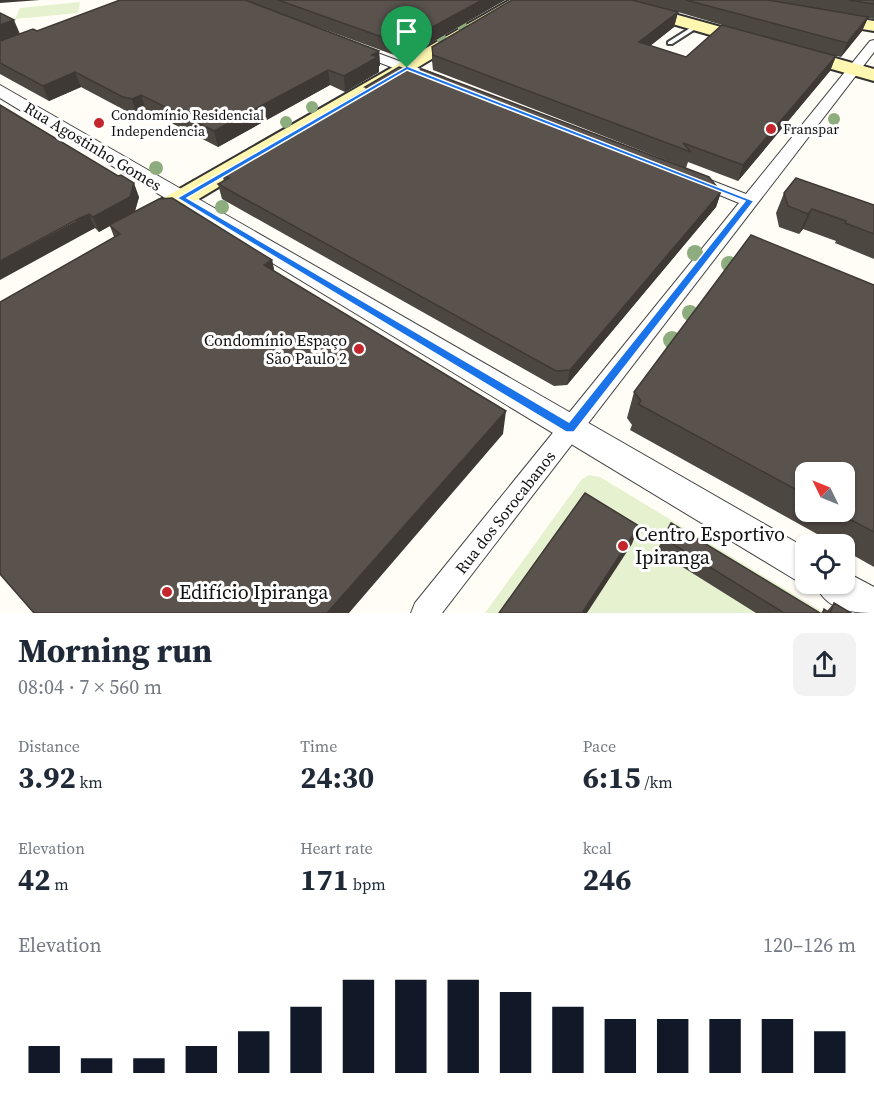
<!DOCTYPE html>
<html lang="en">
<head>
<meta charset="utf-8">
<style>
  :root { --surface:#fff; --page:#f2f2f3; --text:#1f2937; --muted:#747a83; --accent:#111827 }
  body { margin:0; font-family:"Source Serif 4",serif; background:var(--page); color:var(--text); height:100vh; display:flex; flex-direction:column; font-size:22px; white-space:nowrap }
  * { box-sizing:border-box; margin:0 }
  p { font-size:20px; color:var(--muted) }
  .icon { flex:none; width:33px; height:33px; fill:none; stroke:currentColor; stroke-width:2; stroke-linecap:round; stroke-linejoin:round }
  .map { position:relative; height:613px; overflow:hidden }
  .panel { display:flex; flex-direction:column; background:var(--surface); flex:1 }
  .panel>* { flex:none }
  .needle { width:39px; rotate:313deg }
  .tools { position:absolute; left:795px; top:462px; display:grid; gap:12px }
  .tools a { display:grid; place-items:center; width:60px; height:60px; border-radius:12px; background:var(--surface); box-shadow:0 2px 4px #0004; font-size:30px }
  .pin { position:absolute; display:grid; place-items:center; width:51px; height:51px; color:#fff; margin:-62px -26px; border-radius:50% 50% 50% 0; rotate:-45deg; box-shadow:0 0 6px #0007 }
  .pin .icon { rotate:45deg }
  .round { display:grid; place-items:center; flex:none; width:63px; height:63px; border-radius:12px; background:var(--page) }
  .summary { display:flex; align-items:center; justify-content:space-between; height:102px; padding:0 18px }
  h1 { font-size:33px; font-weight:700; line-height:45px }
  .metrics { display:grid; grid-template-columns:repeat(3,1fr); gap:9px; height:102px; padding:6px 18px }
  .metrics div { display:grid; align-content:center }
  .metrics b { font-size:30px; font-weight:700 }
  .metrics small { font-size:16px; font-weight:400 }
  .metrics p { font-size:16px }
  .chart { height:168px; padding:12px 18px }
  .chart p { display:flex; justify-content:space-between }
  .chart svg { width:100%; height:108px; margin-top:6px; stroke:var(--accent); stroke-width:6 }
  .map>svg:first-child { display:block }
  .pitch { fill:#e6f2cf }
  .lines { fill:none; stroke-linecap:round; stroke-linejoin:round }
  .service-casing { stroke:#444; stroke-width:4 }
  .minor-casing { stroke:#444; stroke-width:2 }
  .tertiary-casing { stroke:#444; stroke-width:2 }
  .secondary-casing { stroke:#333; stroke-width:4 }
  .service { fill:#fff; fill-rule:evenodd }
  .minor { fill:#fff; fill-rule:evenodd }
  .tertiary { fill:#fff; fill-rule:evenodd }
  .secondary { fill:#fff6b0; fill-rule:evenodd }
  .tree { fill:#8dad7f }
  .wall { fill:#4d4742; fill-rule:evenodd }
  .shaded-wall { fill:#3f3936 }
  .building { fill:#5a524d; stroke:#3f3936; stroke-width:1.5 }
  .route { fill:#1a73e8; stroke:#fff; stroke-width:1.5; fill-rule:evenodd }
  .poi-dot { fill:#c4262e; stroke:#fff; stroke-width:2 }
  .labels { text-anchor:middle; stroke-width:6; stroke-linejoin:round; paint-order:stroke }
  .far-poi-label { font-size:14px; fill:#111; stroke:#fff; text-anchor:start }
  .street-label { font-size:16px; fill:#111; stroke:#fff }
  .poi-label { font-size:16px; fill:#111; stroke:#fff; text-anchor:end }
  .near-poi-label { font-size:20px; fill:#111; stroke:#fff; text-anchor:start }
</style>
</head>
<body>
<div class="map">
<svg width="874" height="613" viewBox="0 0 874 613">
  <rect width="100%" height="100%" fill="#fffdf5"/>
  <path class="pitch" d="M80,2L78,13L15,19L20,8Z
    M589,475L600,477L825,613H485L582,479Z"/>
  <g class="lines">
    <defs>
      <path id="service" d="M695,25L700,26L672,44H668V42Z"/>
      <path id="minor" d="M874,40V52L442,613H411L415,603L739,203L688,182L686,179L688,176H700L746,194L870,41Z
        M356,45L445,78L447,81L440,85L435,84L352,52L350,49L352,46Z"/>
      <path id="tertiary" d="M0,85L806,548L807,584L794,579L0,98Z
        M844,571L874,587V613C850,613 824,609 816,584H844Z"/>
      <path id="secondary" d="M510,0H530L152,227L143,229L134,227L130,221L134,215Z
        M598,0H624L757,37L760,41L757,45H745L600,3Z
        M826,13L874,21V31L820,22L817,18L820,14Z
        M796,47L874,69V81L789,57L787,53L789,49Z"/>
    </defs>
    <use href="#service" class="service-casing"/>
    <use href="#minor" class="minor-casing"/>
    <use href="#tertiary" class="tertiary-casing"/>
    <use href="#secondary" class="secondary-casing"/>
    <use href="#service" class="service"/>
    <use href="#minor" class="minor"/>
    <use href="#tertiary" class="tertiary"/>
    <use href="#secondary" class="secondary"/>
  </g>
  <g class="tree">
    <circle cx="462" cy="26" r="5"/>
    <circle cx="441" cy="38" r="5"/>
    <circle cx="412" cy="55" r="5"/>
    <circle cx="312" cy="107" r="6"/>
    <circle cx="834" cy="119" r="6"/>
    <circle cx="286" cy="122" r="6"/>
    <circle cx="156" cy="168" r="7"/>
    <circle cx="222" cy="207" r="7"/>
    <circle cx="695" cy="253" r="8"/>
    <circle cx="729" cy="264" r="8"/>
    <circle cx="690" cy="313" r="8"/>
    <circle cx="672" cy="340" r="9"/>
  </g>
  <path class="wall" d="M120,0H505L429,44L428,38L397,56L312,25L379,51L380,66H379V72L345,92L330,85L218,147L146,110L137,115L128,112L81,87L49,101L0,74V13L20,34L37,31Z
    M632,0H874V19L868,18L862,31L841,57L836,56L830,71L738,181L688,162L686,168L433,70L432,61V47ZM678,12L722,25L686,57L650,46L674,27Z
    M365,87L721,192L716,207L567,385L554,386L222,199L218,184L224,181L222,174L366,90Z
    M0,105L139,197L135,211L272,260L274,271L503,434L114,237L110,226L99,232L95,228L84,233Z
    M784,193L874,205V259L835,243L836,241L803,229L799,234L779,227L776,213Z
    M874,285V567L844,550V544H835L630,430L632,425L627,418L634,392ZM806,472L844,512H806Z
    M663,538L820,613H756L657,551Z
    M834,603L851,613H821L824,609L827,611Z"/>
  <path class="shaded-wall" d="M0,0H40L0,3Z
    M482,0H505L429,44V29Z
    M678,12L674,27L636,57L639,42Z
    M868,17L862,31L841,57L847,43Z
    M14,20L20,34L0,42V25Z
    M428,24V38L397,56L396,42Z
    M379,51L380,66H379V72L345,92L344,76L372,55Z
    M836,56L830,71L738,181L743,165Z
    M328,70L330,85L218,147L214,131Z
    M75,72L81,87L49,101L43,86Z
    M141,95L146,110L137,115L132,99Z
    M134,183L139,197L135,211L99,232L93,217Z
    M721,192L716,207L567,385L570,370Z
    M812,209L803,229L799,234L808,214Z
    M89,214L95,228L0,280V261Z
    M272,260L277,283L264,265Z
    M506,411L503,434L349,613H327Z
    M639,526L632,544L587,613H582Z"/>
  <path class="building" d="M120,0H245L379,51L372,55L378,57L344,76L328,70L214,131L141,95L132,99L123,97L75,72L43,86L0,63V41L33,29L37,31Z
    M278,0H482L429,29L428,24L396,42Z
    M512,0H632L678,12L639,42L686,57L722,25L836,56L743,165L683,143L691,152L433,55L432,47Z
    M686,0H768L868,17L847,43Z
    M849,0H874V4Z
    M0,13L14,20L0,25Z
    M399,67L415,73L422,69L709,177L721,192L570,370L556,371L218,184L229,178L222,174L369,88L365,87Z
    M0,105L118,176L121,175L134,183L130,197L93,217L89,214L78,219L0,261Z
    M796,178L874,205V234L845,223L846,221L812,209L808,214L788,206L784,193Z
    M172,198L272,260L264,265L506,411L327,613H34L0,574V302L120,234L109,225L159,199Z
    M751,235L874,285V532L836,512H844V472H806V495L638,404L641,401L634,392Z
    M585,493L639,526L582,613H499Z
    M671,523L820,613H784L663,538Z
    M834,603L851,613H823L824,609L830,613Z"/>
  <path class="route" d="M407,66L754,201L574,432H566L177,198ZM407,70L745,201L569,422L187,198Z"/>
  <g class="poi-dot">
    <circle cx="99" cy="123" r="6"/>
    <circle cx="771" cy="129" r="6"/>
    <circle cx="359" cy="349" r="6"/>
    <circle cx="623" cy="546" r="6"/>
    <circle cx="167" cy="592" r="6"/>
  </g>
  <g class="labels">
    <g class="far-poi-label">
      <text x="111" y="120">Condomínio Residencial<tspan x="111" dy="16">Independencia</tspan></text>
      <text x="783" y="134">Franspar</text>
    </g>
    <g class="street-label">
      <text transform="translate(93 146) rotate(31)" y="6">Rua Agostinho Gomes</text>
      <text transform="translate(505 512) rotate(-52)" y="6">Rua dos Sorocabanos</text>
    </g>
    <g class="poi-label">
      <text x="347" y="346">Condomínio Espaço<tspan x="347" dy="18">São Paulo 2</tspan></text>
    </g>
    <g class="near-poi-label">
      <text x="635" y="541">Centro Esportivo<tspan x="635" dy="23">Ipiranga</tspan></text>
      <text x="179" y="599">Edifício Ipiranga</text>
    </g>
  </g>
</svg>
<div class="tools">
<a><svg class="needle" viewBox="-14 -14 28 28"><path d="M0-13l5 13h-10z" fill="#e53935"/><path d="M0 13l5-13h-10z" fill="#747a83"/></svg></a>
<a><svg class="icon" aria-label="locate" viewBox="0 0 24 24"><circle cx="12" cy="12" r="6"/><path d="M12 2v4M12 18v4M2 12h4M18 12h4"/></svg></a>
</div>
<div class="pin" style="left:407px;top:68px;background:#1e9e55"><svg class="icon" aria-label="arrive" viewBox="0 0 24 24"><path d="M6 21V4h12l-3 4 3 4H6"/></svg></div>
</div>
<section class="panel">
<div class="summary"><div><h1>Morning run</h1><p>08:04 · 7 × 560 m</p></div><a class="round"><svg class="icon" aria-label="share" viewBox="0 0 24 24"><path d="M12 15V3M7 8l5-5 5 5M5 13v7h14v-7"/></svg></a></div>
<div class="metrics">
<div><p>Distance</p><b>3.92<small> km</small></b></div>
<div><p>Time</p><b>24:30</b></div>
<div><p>Pace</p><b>6:15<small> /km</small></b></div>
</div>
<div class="metrics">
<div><p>Elevation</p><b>42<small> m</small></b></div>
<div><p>Heart rate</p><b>171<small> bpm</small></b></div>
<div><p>kcal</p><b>246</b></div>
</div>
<div class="chart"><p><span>Elevation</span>120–126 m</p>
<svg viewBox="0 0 160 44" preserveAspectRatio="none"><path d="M5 44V33M15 44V38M25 44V38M35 44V33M45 44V27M55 44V17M65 44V6M75 44V6M85 44V6M95 44V11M105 44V17M115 44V22M125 44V22M135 44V22M145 44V22M155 44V27"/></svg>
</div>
</section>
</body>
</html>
